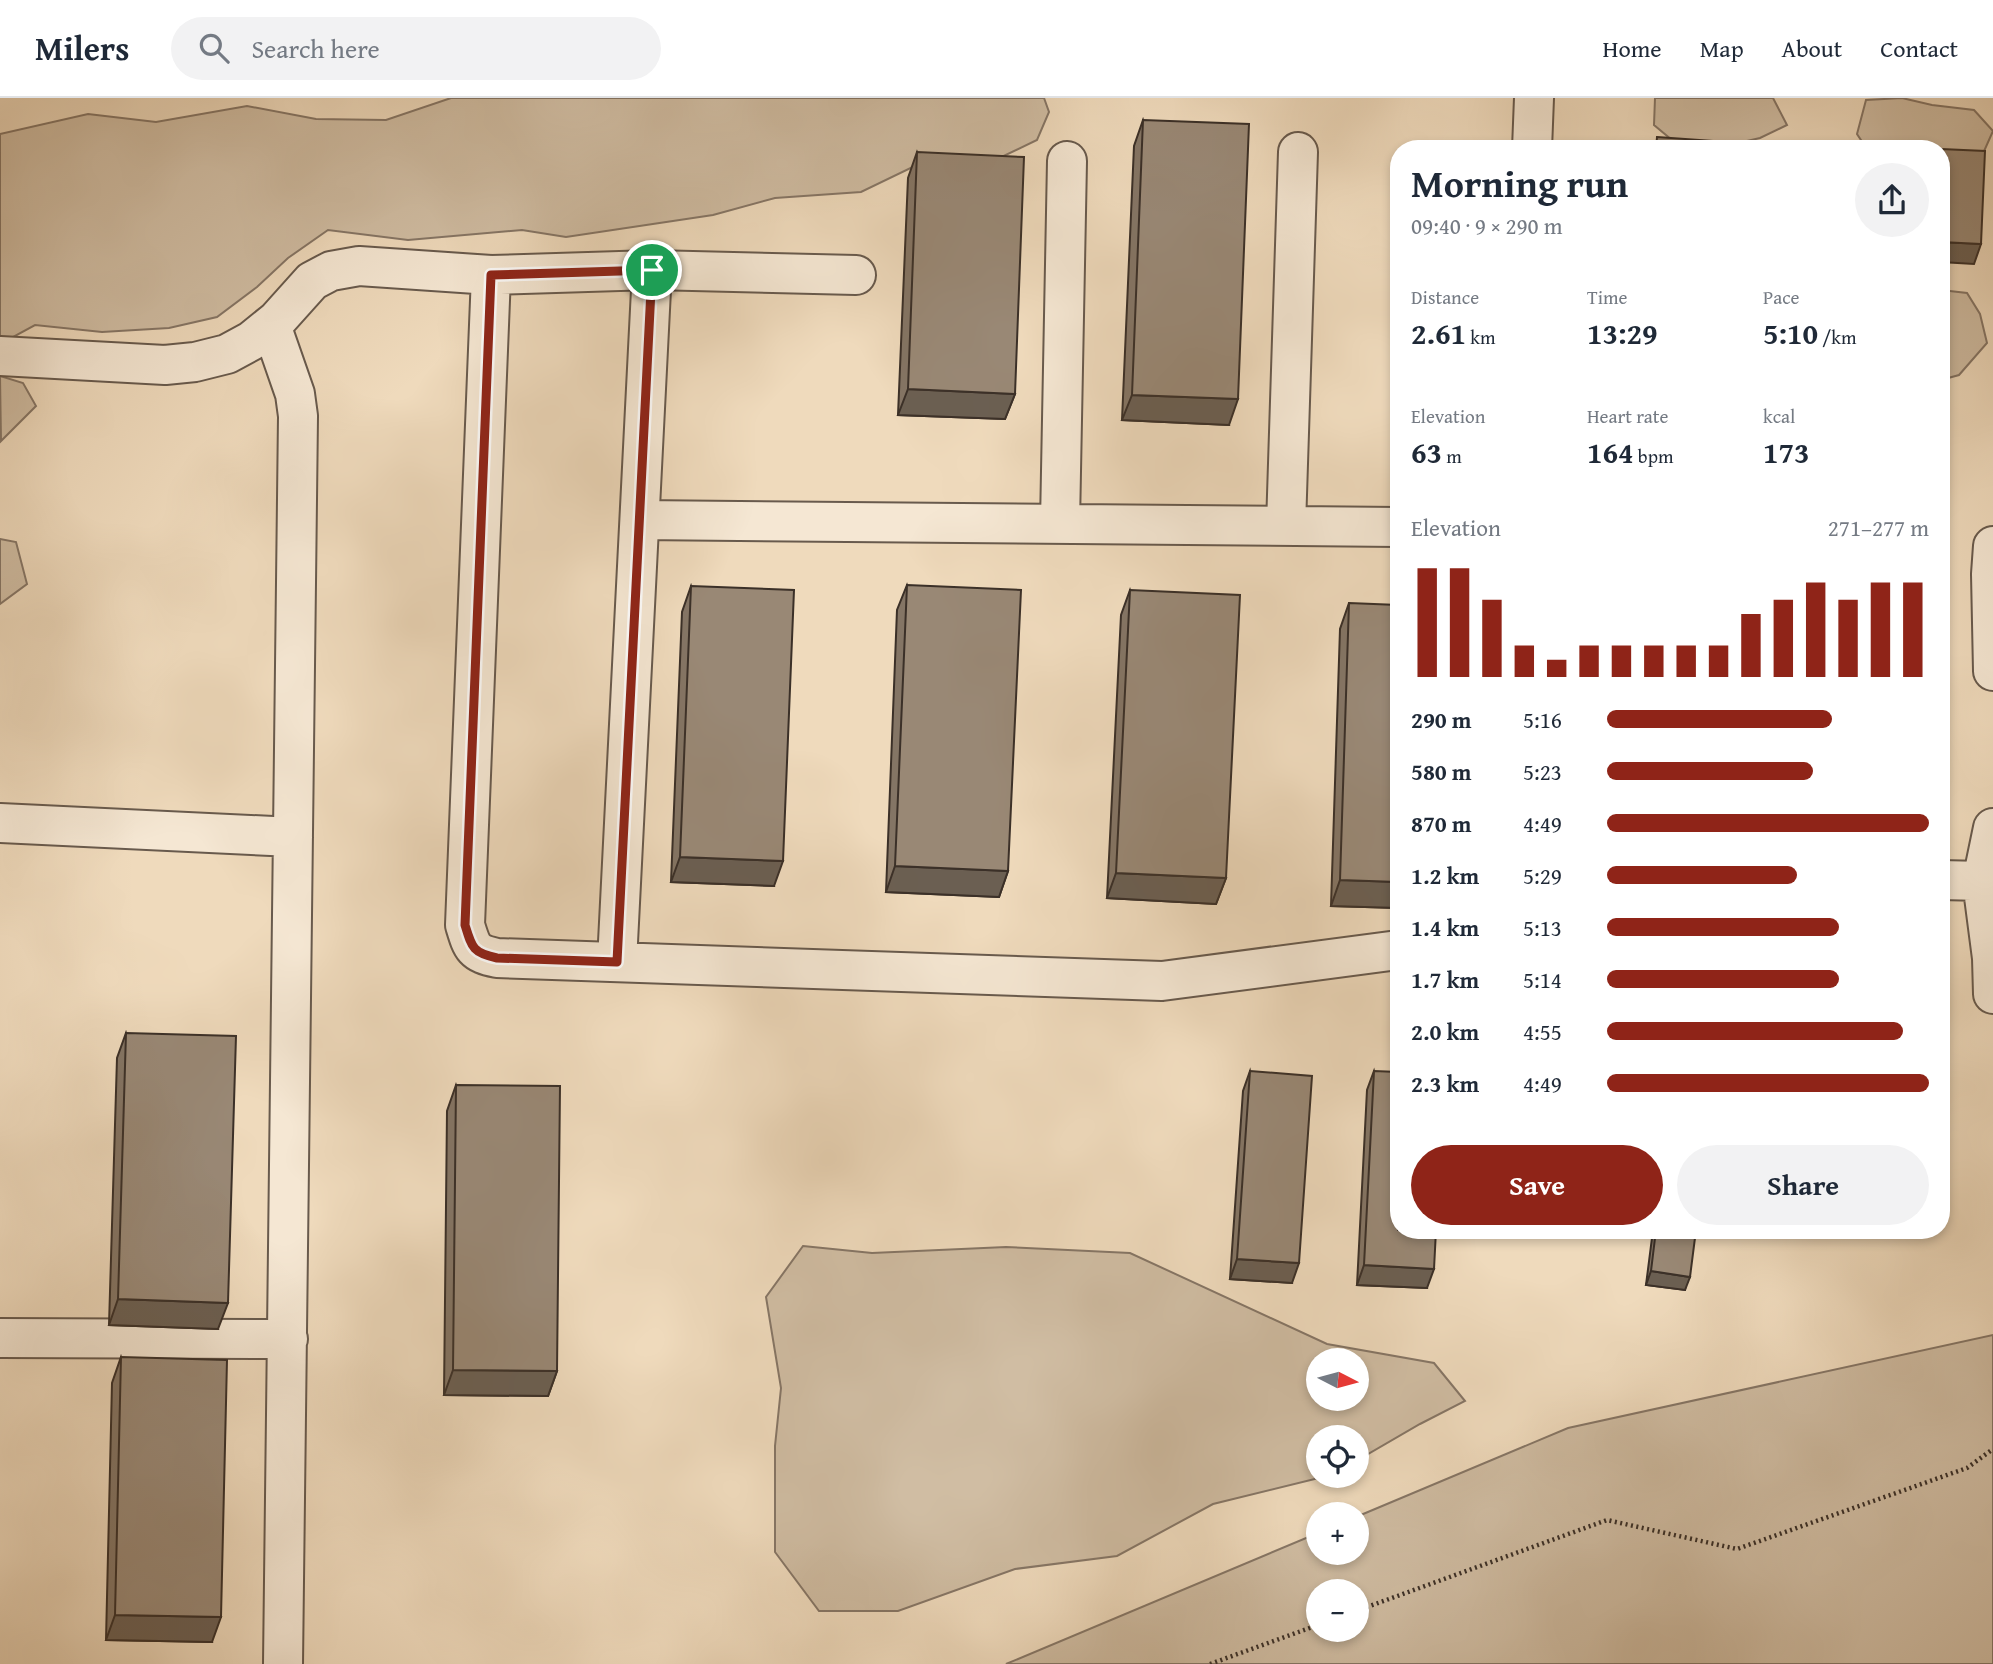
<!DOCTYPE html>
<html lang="en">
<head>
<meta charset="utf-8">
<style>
  :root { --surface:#fff; --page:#f2f2f3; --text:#1f2937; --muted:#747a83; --line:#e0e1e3; --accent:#8f2418 }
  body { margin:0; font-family:"Gentium Book Plus",serif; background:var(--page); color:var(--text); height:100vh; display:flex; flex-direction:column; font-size:26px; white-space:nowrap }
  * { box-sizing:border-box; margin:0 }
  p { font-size:23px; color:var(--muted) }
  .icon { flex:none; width:38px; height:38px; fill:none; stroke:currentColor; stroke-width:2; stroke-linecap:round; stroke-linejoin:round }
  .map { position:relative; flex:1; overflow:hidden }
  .details { position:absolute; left:1390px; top:42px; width:560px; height:1099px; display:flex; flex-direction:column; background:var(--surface); border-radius:28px; box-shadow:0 4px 10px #0003 }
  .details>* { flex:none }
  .needle { width:46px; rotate:96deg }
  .controls { position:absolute; left:1306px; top:1250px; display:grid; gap:14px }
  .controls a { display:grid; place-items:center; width:63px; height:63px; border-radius:50%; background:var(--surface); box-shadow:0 4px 10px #0003; font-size:35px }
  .pin { position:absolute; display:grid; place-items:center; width:60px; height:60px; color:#fff; margin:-30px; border:4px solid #fff; border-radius:50%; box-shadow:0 2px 7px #0007 }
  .round { display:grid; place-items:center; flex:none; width:74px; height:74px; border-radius:37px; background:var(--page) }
  .overview { display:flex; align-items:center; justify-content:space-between; height:119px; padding:0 21px }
  h1 { font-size:38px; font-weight:600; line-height:52px }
  .metrics { display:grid; grid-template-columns:repeat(3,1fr); gap:10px; height:119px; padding:7px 21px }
  .metrics div { display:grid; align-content:center }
  .metrics b { font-size:30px; font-weight:600 }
  .metrics small { font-size:19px; font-weight:400 }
  .metrics p { font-size:19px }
  .chart { height:196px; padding:14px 21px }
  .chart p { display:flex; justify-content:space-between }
  .chart svg { width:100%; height:126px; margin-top:7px; stroke:var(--accent); stroke-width:6 }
  .cta { display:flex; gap:14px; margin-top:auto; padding:14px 21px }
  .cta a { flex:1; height:80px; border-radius:42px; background:var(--accent); color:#fff; font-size:28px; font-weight:600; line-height:80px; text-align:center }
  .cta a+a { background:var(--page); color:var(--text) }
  ul { padding:0 21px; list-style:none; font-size:23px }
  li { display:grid; grid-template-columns:112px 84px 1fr; align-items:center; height:52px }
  li i { height:18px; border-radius:9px; background:var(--accent) }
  header { display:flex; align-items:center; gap:42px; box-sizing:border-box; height:98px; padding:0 35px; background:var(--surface); border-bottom:2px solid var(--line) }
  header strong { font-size:33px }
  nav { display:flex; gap:38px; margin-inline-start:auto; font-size:24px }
  .search { width:490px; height:63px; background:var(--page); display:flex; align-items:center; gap:18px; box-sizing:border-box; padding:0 24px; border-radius:38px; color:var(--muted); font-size:26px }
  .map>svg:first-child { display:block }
  .green { fill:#d0bda3; stroke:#867666; stroke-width:2; fill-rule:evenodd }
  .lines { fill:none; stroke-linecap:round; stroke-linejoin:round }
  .minor-casing { stroke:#685a4d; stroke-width:42 }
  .path { stroke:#3b3028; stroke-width:4.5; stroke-dasharray:2 3.5; stroke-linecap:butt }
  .minor { stroke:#f5e7d3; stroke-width:38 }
  .wall { fill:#847565; stroke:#3b3028; stroke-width:2 }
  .shaded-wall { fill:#6b5f52; stroke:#3b3028; stroke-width:2 }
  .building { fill:#998875; stroke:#3b3028; stroke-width:2 }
  .route-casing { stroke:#fff; stroke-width:14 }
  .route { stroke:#8f2418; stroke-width:9 }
</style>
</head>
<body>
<header>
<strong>Milers</strong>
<div class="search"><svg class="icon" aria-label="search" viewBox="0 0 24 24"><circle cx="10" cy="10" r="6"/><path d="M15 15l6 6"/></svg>Search here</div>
<nav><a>Home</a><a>Map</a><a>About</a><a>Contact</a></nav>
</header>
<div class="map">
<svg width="1993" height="1566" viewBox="0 0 1993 1566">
  <rect width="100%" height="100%" fill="#efdabc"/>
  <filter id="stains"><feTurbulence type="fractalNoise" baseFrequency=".00286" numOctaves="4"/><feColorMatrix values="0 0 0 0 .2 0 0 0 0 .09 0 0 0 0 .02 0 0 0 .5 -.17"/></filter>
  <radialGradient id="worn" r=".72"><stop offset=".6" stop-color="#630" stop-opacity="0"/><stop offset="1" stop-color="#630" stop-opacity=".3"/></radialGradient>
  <path class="green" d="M451,0H1044L1049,14L1037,42L991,64L925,63L861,94L775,100L713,117L566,139L522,132L408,142L328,132L288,160L257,189L217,219L169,230L102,234L35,227L4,244L0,243V36L88,16L156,24L247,8L316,21L386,22Z
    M1655,0H1773L1787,27L1760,40L1725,48L1678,47L1654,27Z
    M1902,0L1932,7L1974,12L1993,33L1981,60L1941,64V51H1867L1857,36L1866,2Z
    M1941,192L1967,195L1980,216L1987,245L1959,277L1941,282Z
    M0,278L23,285L36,308L1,343Z
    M0,441L16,444L27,486L0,506Z
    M803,1148L872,1155L1006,1149L1130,1155L1327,1246L1434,1265L1465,1303L1420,1326L1356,1363V1339H1318V1377H1331L1213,1406L1117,1458L1015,1471L898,1513H819L775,1454V1348L781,1290L766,1199ZM1318,1262H1356V1300H1318Z
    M1993,1237V1566H1006L1318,1435V1454H1356V1419L1568,1330ZM1318,1493H1356V1531H1318Z"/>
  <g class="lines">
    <defs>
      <path id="minor" d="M1532,51L1534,0
        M491,177L652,172L856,177
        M271,227L295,296L298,318L283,1566
        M0,258L165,267L195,264L227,256L251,243L277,222L312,183L331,173L359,168L491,177L465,827C472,850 473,855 497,860L1162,883L1398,852
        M640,422L1398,429
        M1060,425L1067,63
        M1286,428L1298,54
        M1993,448L1991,476L1993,573
        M0,725L293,739
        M1941,782L1982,783L1992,860L1993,896
        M1982,783L1993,730
        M617,864L652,172
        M0,1240L288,1241"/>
    </defs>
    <use href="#minor" class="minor-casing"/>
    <path class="path" d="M1356,1513L1607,1422L1737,1451L1967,1370L1993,1351
      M1210,1566L1318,1527"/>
    <use href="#minor" class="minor"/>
  </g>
  <path class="wall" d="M1143,22L1229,327L1122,322L1134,48Z
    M917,54L1015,296L1005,321L898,317L908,80Z
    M907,487L1008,773L999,799L886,794L897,512Z
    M691,488L774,788L671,784L682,514Z
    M1130,492L1226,780L1216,806L1107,800L1121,517Z
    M1349,505L1398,810L1331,808L1340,531Z
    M126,935L218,1231L109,1227L117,960Z
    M1250,973L1292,1185L1230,1181L1243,993Z
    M1374,973L1427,1190L1357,1187L1367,992Z
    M456,987L557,1273L548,1298L444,1297L447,1013Z
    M1653,1132H1696L1685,1192L1646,1187Z
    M121,1259L212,1544L106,1542L112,1285Z"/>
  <path class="shaded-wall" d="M1941,144L1981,146L1974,166L1941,164Z
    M908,291L1015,296L1005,321L898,317Z
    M1132,297L1238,301L1229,327L1122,322Z
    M680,759L783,763L774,788L671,784Z
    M895,768L1008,773L999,799L886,794Z
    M1116,775L1226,780L1216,806L1107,800Z
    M1340,782L1398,784V810L1331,808Z
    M1941,921H1946L1941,934Z
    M1237,1161L1299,1165L1292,1185L1230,1181Z
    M1364,1167L1434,1171L1427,1190L1357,1187Z
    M1651,1173L1690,1179L1685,1192L1646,1187Z
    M118,1201L228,1205L218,1231L109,1227Z
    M453,1272L557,1273L548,1298L444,1297Z
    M115,1517L221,1519L212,1544L106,1542Z"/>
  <path class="building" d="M1143,22L1249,26L1238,301L1132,297Z
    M1657,39L1796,49V51H1656Z
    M1882,48L1934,51H1882Z
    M1941,51L1985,53L1981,146L1941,144Z
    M917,54L1024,59L1015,296L908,291Z
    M907,487L1021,492L1008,773L895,768Z
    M691,488L794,492L783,763L680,759Z
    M1130,492L1240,497L1226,780L1116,775Z
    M1349,505L1398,507V784L1340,782Z
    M1941,861H1947L1946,921H1941Z
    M126,935L236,938L228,1205L118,1201Z
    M1250,973L1312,978L1299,1165L1237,1161Z
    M1374,973L1398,974V1132H1436L1434,1171L1364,1167Z
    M456,987L560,988L557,1273L453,1272Z
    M1656,1132H1696L1690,1179L1651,1173Z
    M121,1259L227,1262L221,1519L115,1517Z"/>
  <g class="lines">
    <defs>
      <path id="route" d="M652,172L617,864L497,860C473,855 472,850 465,827L491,177Z"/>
    </defs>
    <use href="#route" class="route-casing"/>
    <use href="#route" class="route"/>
  </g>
  <rect width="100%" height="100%" filter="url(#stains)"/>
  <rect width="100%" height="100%" fill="url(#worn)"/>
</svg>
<div class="controls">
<a><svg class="needle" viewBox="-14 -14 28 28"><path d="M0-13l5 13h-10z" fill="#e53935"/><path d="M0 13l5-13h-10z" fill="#747a83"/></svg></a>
<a><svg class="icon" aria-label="locate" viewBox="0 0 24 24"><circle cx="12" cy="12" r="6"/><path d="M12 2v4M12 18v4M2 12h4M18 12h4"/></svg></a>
<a>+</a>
<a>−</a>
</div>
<div class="pin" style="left:652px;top:172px;background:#1e9e55"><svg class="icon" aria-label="arrive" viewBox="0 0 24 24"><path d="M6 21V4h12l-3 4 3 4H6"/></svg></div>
<section class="details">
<div class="overview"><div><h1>Morning run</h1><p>09:40 · 9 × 290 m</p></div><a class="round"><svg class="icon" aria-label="share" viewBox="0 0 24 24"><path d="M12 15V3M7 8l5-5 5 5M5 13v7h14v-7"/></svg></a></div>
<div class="metrics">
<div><p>Distance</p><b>2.61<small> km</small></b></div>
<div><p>Time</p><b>13:29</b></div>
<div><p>Pace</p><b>5:10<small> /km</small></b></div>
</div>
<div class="metrics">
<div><p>Elevation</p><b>63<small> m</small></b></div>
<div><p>Heart rate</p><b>164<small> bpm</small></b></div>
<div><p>kcal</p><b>173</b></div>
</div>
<div class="chart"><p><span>Elevation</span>271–277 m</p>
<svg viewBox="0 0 160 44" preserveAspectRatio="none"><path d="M5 44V6M15 44V6M25 44V17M35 44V33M45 44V38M55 44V33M65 44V33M75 44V33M85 44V33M95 44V33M105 44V22M115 44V17M125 44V11M135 44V17M145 44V11M155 44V11"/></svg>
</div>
<ul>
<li><b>290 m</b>5:16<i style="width:70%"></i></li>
<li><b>580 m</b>5:23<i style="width:64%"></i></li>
<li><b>870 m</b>4:49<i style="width:100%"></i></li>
<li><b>1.2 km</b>5:29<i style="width:59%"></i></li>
<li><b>1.4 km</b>5:13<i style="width:72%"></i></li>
<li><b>1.7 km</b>5:14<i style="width:72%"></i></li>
<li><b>2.0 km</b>4:55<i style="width:92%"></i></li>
<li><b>2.3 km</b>4:49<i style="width:100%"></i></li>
</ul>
<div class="cta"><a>Save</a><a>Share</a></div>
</section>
</div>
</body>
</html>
